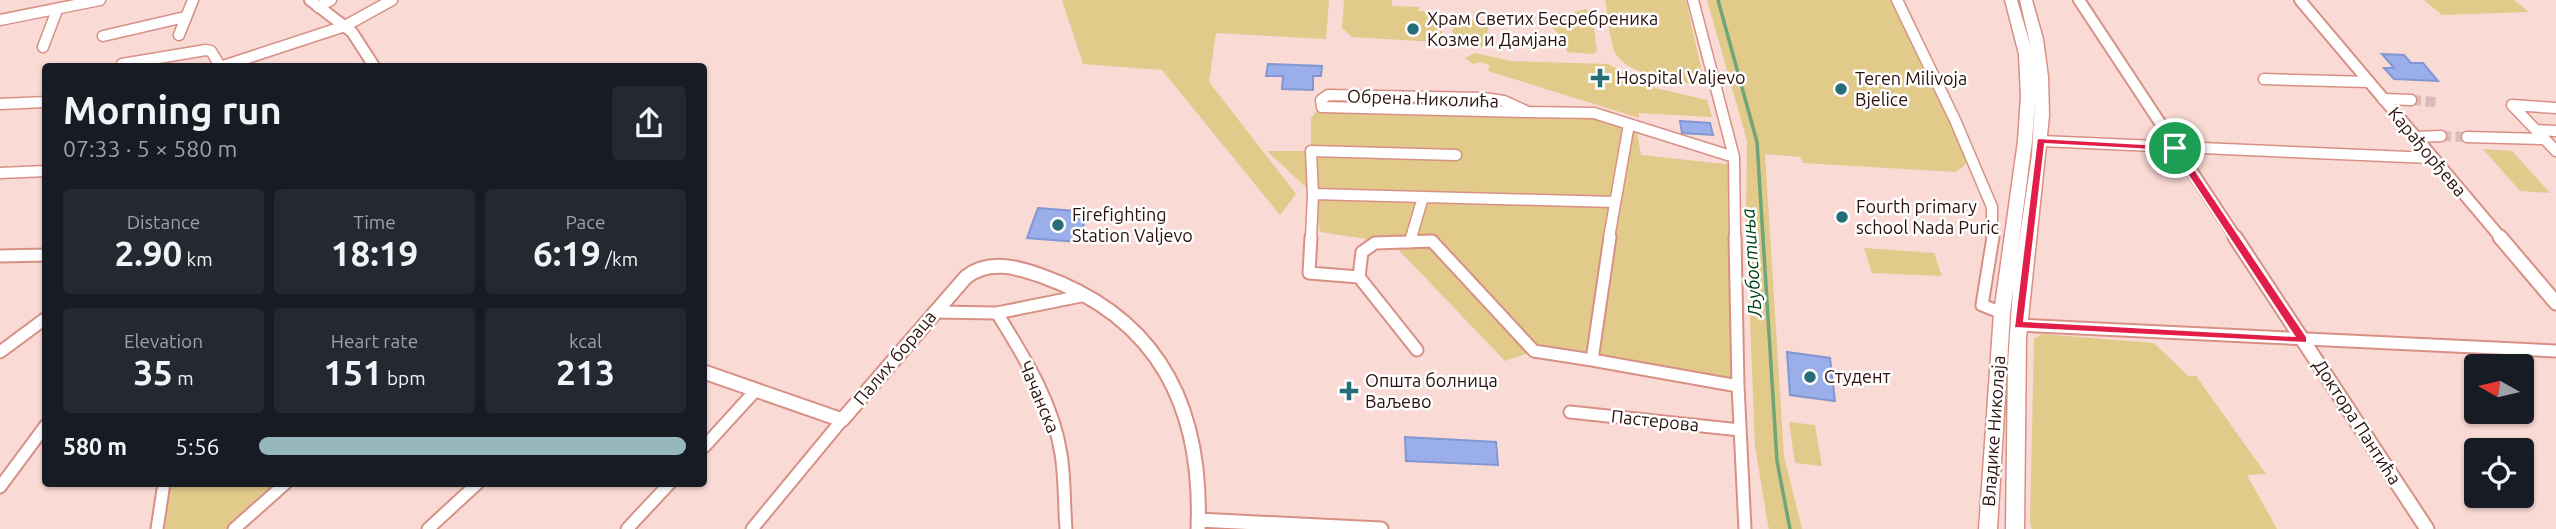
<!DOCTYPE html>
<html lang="en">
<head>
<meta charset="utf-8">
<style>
  :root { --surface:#171b24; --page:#242831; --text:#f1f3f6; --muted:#9ea1a6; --accent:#95b7bd }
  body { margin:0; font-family:Ubuntu,sans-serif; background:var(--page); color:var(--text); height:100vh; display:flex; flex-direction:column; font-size:26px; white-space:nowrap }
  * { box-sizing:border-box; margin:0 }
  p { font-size:23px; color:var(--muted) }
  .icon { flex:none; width:38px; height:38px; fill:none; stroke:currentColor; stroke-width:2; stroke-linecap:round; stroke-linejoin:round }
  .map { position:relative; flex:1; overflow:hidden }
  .panel { position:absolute; left:42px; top:63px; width:665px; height:424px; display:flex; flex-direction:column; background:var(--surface); border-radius:7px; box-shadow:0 2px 5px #0004 }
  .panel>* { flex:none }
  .needle { width:46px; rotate:278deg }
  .fabs { position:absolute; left:2464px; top:354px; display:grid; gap:14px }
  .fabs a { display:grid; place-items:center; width:70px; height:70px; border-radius:7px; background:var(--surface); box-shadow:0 2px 5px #0004; font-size:35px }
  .pin { position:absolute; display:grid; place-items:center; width:60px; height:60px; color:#fff; margin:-30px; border:4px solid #fff; border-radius:50%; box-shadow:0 2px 7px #0007 }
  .round { display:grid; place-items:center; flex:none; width:74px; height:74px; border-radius:7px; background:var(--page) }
  .summary { display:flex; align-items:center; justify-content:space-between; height:119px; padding:0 21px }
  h1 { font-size:38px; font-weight:700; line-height:52px }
  .figures { display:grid; grid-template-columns:repeat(3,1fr); gap:10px; height:119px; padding:7px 21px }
  .figures div { display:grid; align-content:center; border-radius:7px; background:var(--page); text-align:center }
  .figures b { font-size:35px; font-weight:700 }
  .figures small { font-size:19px; font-weight:400 }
  .figures p { font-size:19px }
  ul { padding:0 21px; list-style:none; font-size:23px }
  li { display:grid; grid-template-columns:112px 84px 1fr; align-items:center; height:52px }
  li i { height:18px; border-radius:9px; background:var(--accent) }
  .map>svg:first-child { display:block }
  .green { fill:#e2ca8a }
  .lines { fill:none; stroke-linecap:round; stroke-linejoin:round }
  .stream { stroke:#6fa578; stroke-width:3.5 }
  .building { fill:#9aafe9; stroke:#8297d1; stroke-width:2 }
  .minor-tunnel { stroke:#dbbcb7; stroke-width:10; stroke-dasharray:10 4.5; stroke-linecap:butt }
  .minor-far1-casing { stroke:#d89085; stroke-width:13 }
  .minor-casing { stroke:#d89085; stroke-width:15 }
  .tertiary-far1-casing { stroke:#d89085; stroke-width:14 }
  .tertiary-casing { stroke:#d89085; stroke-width:17 }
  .primary-casing { stroke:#d89085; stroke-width:3 }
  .minor-far1 { stroke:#fff; stroke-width:10 }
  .minor { stroke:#fff; stroke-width:11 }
  .tertiary-far1 { stroke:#fff; stroke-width:10 }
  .tertiary { stroke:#fff; stroke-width:13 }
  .primary { fill:#fff; fill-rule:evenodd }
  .route { fill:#e11d48; stroke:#fff; stroke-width:2; fill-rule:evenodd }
  .poi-dot { fill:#256d78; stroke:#fff; stroke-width:2.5 }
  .labels { text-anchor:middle; stroke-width:5; stroke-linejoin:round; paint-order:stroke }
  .poi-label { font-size:18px; fill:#2c110e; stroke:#fff; text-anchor:start }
  .street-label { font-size:18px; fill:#2c110e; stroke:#fff }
  .water-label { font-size:19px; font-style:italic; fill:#01441a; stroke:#fff }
</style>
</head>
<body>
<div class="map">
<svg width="2556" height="529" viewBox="0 0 2556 529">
  <rect width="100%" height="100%" fill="#fadad5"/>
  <path class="green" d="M1062,0H1329L1326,39L1216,33L1209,82L1296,194L1280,215L1162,70L1083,64Z
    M1344,0H1392V6L1419,7V11L1441,12L1442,38L1435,42L1352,37L1342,28Z
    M1605,0H1686L1705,85C1682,84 1623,75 1614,50C1609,34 1608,16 1605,0Z
    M1707,0H1897L1971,157L1962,168L1955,172L1803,163L1800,157L1765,154L1784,456L1802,529H1769L1767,519L1755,446L1746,218L1747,141Z
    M2424,0H2514L2529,12L2442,15Z
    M1585,9L1592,13L1597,51L1593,54L1567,52L1565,41L1546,21Z
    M1452,19L1489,21L1487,45C1478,49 1460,47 1453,42Z
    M1475,53L1511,61L1608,64L1655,88L1707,100L1712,117L1639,113V118L1488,71L1490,65L1480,62L1473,64L1465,58Z
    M1318,109L1594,113L1637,132L1641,155L1734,165L1738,386L1534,351L1505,361L1392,243L1320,232L1313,194L1267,151H1311V118Z
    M2483,149L2512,151L2550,193L2520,191Z
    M1864,248L1934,253L1942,276L1872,273Z
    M2042,334L2154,343L2188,376H2196L2266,474L2247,475L2277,529H2032L2030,524L2034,339Z
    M1789,422L1815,425L1822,466L1795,463Z
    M164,483H286L234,529H157Z"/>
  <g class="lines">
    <path class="stream" d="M1718,0L1757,142L1777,461L1790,529"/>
  </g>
  <path class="building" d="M2382,54L2404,55L2411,63H2423L2438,81L2394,79L2384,68H2394Z
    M1268,64L1322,66L1321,76H1313V90L1282,89L1283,76H1266Z
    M1680,121L1710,123L1713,135L1682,133Z
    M1038,208L1088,212L1078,242L1027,238Z
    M1787,352L1830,358L1835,401L1790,395Z
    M1405,437L1496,442L1498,465L1406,461Z"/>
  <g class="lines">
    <path class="minor-tunnel" d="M2411,100L2436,102
      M2441,136L2467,137"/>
    <defs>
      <path id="minor-far1" d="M1693,0L1734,157L1735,238
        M1897,0L1955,120L1992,207V238
        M318,7L331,0
        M0,20L100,0
        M179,35L193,0
        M103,36L185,17
        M43,47L57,10
        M122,64L206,50L211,51L220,66
        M223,66L345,26L392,0
        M2264,79L2369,82
        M1328,95L1483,98L1504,101L1528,112L1322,107L1321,100Z
        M2383,99L2411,100
        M0,104L46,102
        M2512,105L2556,151
        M2512,105L2556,108
        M1528,112L1594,113L1734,157
        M2536,130L2556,131
        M2414,137L2441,136
        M2467,137L2544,139
        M2041,141L2431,158
        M0,173L46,171
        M1313,194L1614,202
        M1311,238L1313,194L1311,151L1456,155
        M1411,238L1423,197
        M1609,238L1629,124"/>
      <path id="minor" d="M1311,237L1309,273L1359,277L1362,252L1375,243L1432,241L1534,351L1592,360
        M1610,237L1592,360L1738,386
        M1735,237L1738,386L1745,529
        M1993,237L1982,305L2002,313
        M1410,242L1412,237
        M0,256L46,255
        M1359,277L1417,350
        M934,312L997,313L1086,295
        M997,313C1024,357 1053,402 1061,454C1065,479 1064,504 1066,529
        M2018,325L2556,351
        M0,352L46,318
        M1570,412L1740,430
        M704,447L756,390
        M0,487L46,425
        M157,529L164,483
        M234,529L286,483
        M428,529L478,483
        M627,529L670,483
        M752,529L842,420"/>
      <path id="tertiary-far1" d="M310,0L352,32L374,66
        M2079,0L2236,238
        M2300,0L2501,238"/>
      <path id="tertiary" d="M2235,237L2427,529
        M2500,237L2556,303
        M704,372L842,420L966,277C989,259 1017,267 1042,276C1160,318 1203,409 1198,529
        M1198,520L1381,529"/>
      <path id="primary" d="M2005,0H2017L2031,48L2020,0H2032L2043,39L2048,77L2049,116L2026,338L2024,529H2006L2008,365L2013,288L2010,313L1997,529H1979L1994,313L2018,141L2021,96L2019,54ZM2035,100L2032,155L2017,256L2032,141Z"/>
    </defs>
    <use href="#minor-far1" class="minor-far1-casing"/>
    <use href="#minor" class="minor-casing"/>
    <use href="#tertiary-far1" class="tertiary-far1-casing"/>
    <use href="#tertiary" class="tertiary-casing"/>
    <use href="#primary" class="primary-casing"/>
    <use href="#minor-far1" class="minor-far1"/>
    <use href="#minor" class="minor"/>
    <use href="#tertiary-far1" class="tertiary-far1"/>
    <use href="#tertiary" class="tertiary"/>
    <use href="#primary" class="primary"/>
  </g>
  <path class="route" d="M2037,138L2179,146L2307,337V343L2014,328ZM2045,144L2172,151L2294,336L2024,321Z"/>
  <g class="poi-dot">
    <circle cx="1413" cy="29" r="7"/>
    <path d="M1596.5 67.5h7v7h7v7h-7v7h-7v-7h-7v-7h7z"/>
    <circle cx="1841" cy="89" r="7"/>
    <circle cx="1842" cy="217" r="7"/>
    <circle cx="1058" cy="225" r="7"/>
    <circle cx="1810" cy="377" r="7"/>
    <path d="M1345.5 380.5h7v7h7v7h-7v7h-7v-7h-7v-7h7z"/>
  </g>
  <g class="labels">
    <g class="poi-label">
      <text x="1427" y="25">Храм Светих Бесребреника<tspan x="1427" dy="21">Козме и Дамјана</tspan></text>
      <text x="1616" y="84">Hospital Valjevo</text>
      <text x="1855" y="85">Teren Milivoja<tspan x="1855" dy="21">Bjelice</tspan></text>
      <text x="1856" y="213">Fourth primary<tspan x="1856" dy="21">school Nada Puric</tspan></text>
      <text x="1072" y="221">Firefighting<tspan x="1072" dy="21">Station Valjevo</tspan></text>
      <text x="1824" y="383">Студент</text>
      <text x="1365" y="387">Општа болница<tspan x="1365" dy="21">Ваљево</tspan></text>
    </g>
    <g class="street-label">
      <text transform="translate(1423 99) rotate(2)" y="6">Обрена Николића</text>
      <text transform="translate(2427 152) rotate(50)" y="6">Карађорђева</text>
      <text transform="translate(895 358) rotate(-50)" y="6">Палих бораца</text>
      <text transform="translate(1039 397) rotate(67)" y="6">Чачанска</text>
      <text transform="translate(1655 421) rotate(6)" y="6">Пастерова</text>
      <text transform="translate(2357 422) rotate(57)" y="6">Доктора Пантића</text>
      <text transform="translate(1994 431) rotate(-86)" y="6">Владике Николаја</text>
    </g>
    <g class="water-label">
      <text transform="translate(1751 263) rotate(-94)" y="7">Љубостиња</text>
    </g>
  </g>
</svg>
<div class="fabs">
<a><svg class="needle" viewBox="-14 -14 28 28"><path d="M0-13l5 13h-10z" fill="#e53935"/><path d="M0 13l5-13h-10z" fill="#9ea1a6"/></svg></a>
<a><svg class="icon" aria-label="locate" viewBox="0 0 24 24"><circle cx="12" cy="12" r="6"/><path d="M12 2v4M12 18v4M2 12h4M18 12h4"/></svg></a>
</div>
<div class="pin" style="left:2175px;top:148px;background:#1e9e55"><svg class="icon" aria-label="arrive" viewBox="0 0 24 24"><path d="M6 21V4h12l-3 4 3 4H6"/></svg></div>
<section class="panel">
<div class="summary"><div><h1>Morning run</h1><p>07:33 · 5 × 580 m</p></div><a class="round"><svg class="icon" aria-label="share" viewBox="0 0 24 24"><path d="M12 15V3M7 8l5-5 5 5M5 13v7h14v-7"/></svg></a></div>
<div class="figures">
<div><p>Distance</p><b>2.90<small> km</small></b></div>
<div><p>Time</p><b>18:19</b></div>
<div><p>Pace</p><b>6:19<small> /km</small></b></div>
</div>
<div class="figures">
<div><p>Elevation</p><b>35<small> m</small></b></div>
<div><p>Heart rate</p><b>151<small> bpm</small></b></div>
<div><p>kcal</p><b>213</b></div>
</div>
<ul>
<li><b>580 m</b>5:56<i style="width:100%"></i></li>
</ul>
</section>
</div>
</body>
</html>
